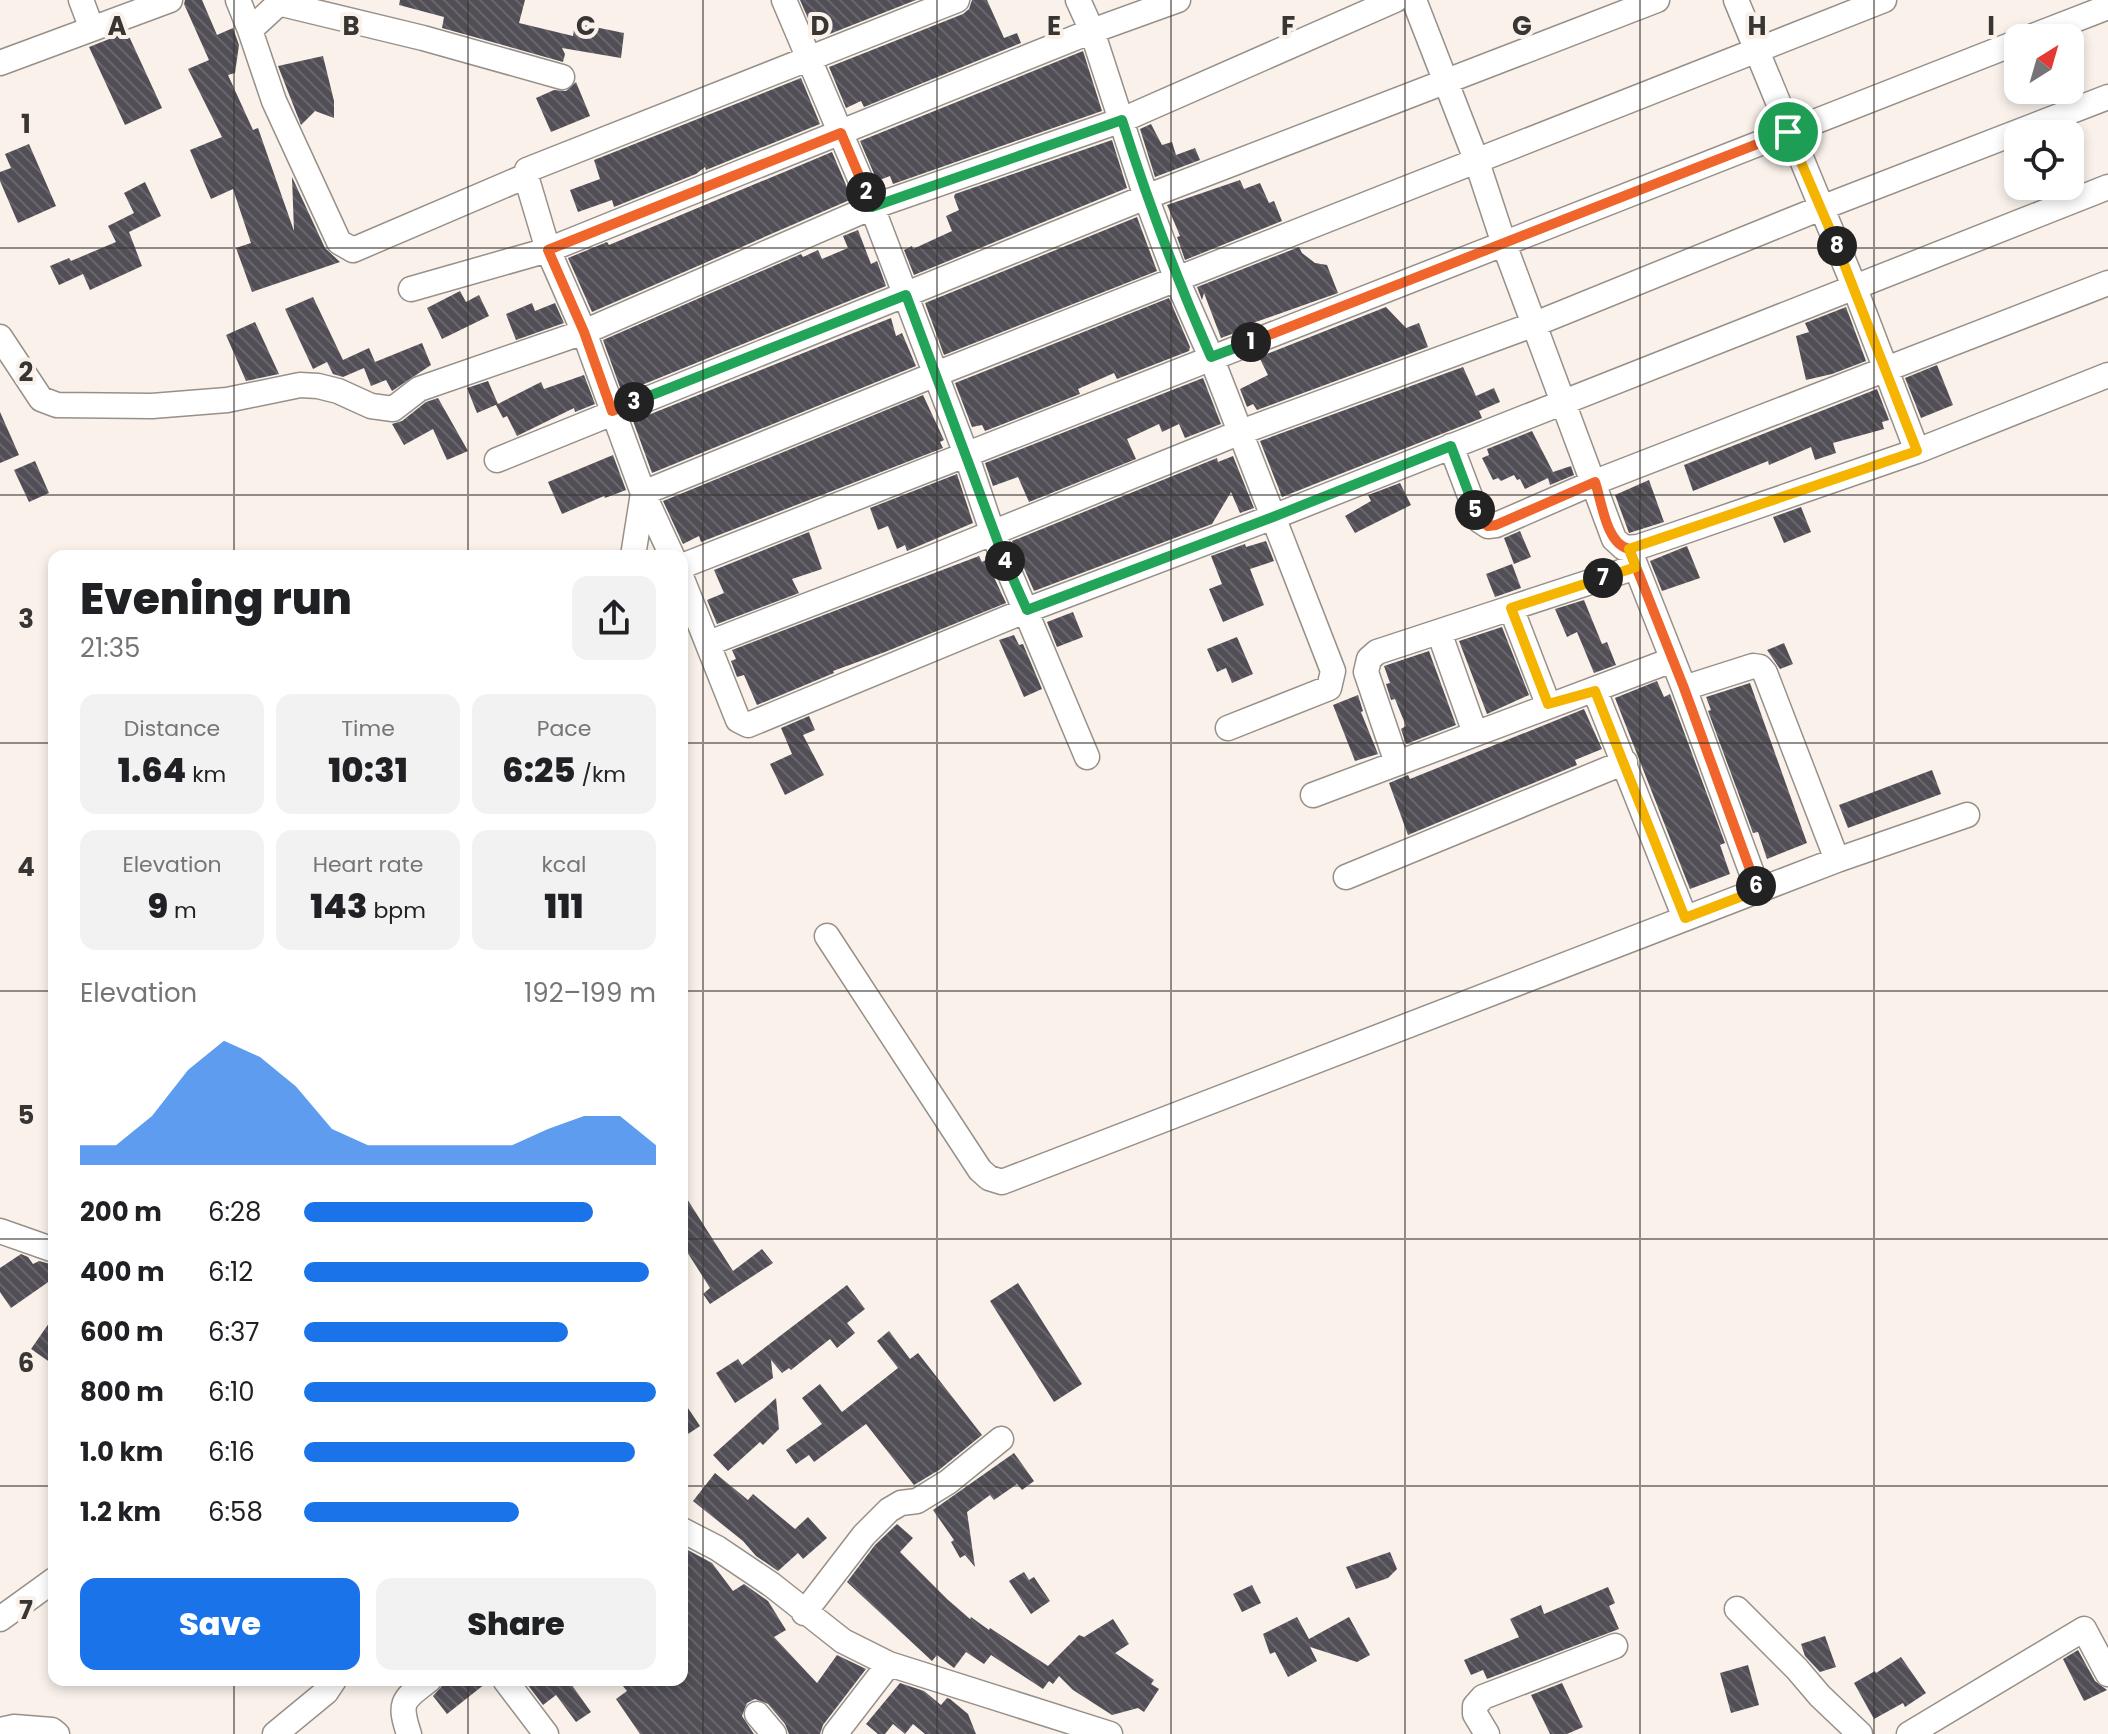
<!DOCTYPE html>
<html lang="en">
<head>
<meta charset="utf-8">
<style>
  :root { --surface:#fff; --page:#f2f2f2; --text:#202124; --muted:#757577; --accent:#1a73e8 }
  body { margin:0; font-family:Poppins,sans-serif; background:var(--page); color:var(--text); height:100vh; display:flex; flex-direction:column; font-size:30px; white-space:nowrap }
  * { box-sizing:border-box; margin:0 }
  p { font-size:26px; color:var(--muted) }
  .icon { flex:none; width:44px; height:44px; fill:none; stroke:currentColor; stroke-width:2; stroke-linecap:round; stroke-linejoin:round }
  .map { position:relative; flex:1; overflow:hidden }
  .panel { position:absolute; left:48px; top:550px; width:640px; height:1136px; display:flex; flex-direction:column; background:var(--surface); border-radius:16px; box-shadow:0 4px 12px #0003 }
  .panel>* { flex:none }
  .needle { width:52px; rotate:37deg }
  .buttons { position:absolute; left:2004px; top:24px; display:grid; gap:16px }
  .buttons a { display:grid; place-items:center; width:80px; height:80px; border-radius:16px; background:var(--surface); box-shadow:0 4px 12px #0003; font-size:40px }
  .pin { position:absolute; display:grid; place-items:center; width:68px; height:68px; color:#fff; margin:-34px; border:4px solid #fff; border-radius:50%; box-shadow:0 2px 8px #0007 }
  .km { position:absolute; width:40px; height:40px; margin:-20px; border-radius:50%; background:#222; color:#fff; font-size:22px; line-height:40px; text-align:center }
  .round { display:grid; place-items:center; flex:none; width:84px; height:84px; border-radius:16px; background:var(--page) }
  .headline { display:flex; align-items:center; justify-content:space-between; height:136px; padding:0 32px }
  h1 { font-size:44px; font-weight:800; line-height:60px }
  .metrics { display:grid; grid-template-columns:repeat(3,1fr); gap:12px; height:136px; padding:8px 32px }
  .metrics div { display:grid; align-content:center; border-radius:16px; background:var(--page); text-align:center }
  .metrics b { font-size:34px; font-weight:800 }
  .metrics small { font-size:22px; font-weight:400 }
  .metrics p { font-size:22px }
  .chart { height:224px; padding:16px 32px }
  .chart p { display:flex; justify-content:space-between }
  .chart svg { width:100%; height:144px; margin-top:8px; fill:var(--accent); opacity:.7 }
  .action { display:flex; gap:16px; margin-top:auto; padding:16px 32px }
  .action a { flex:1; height:92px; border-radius:16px; background:var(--accent); color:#fff; font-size:32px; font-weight:800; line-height:92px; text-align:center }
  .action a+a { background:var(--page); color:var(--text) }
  ul { padding:0 32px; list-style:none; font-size:26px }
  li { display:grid; grid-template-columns:128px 96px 1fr; align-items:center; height:60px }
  li i { height:20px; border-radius:10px; background:var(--accent) }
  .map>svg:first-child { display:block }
  .building { fill:url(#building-back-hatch) }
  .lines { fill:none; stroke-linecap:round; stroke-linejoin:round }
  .minor-casing { stroke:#979089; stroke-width:27 }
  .minor { stroke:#fff; stroke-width:24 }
  .split-1-casing { stroke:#fff; stroke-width:16 }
  .split-2-casing { stroke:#fff; stroke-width:16 }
  .split-3-casing { stroke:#fff; stroke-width:16 }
  .split-4-casing { stroke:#fff; stroke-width:16 }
  .split-5-casing { stroke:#fff; stroke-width:16 }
  .split-6-casing { stroke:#fff; stroke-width:16 }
  .split-7-casing { stroke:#fff; stroke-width:16 }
  .split-8-casing { stroke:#fff; stroke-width:16 }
  .split-9-casing { stroke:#fff; stroke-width:16 }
  .split-1 { stroke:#f0652b; stroke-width:10 }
  .split-2 { stroke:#22a559; stroke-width:10 }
  .split-3 { stroke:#f0652b; stroke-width:10 }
  .split-4 { stroke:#22a559; stroke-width:10 }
  .split-5 { stroke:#22a559; stroke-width:10 }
  .split-6 { stroke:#f0652b; stroke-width:10 }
  .split-7 { stroke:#f5b400; stroke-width:10 }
  .split-8 { stroke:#f5b400; stroke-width:10 }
  .split-9 { stroke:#f5b400; stroke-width:10 }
  .grid { fill:none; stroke:#383532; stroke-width:2; stroke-opacity:0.55 }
  .grid-label { font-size:26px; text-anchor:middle; font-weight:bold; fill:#383532; stroke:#f9f1ea; stroke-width:8; stroke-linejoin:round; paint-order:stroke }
</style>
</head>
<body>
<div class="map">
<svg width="2108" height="1734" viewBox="0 0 2108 1734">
  <defs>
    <pattern id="building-back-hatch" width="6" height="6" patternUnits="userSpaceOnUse" patternTransform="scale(2)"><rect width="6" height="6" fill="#514e56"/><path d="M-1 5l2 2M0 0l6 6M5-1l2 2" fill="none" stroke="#68656c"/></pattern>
  </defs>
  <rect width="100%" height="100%" fill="#f9f1ea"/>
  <path class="building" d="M185,0H202L217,35L233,28L239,45L235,73L228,75L253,130L258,128L294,231L292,177L325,248L340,262L252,292L236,248L251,243L233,189L211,199L190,150L222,137L188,69L209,60L184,4Z
    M400,0H525L519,23L573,36L575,23L624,33L621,58L562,48L565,54L563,62L442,28L444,17L399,5Z
    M800,0H916L817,39Z
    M972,0H987L1004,38L1017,33L1021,43L864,107L861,101L846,108L829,67L963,14L969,9Z
    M127,32L162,108L125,125L89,47Z
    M1083,51L1102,111L893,184L890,176L877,181L860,141Z
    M323,56L334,101V118L315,111L301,125L278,66Z
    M801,78L820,124L706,170L705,167L696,174L614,207L612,200L578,212L570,190L600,179L594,160Z
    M576,82L590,116L551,132L536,98L554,90L566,91Z
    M1151,124L1162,145L1172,142L1176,155L1195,148L1200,160L1155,177L1140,129Z
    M1112,140L1127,188L914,275L904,250L912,246L913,249L952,231L946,216L959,210L954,197L955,194Z
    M29,144L56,206L18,223L0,181V172L11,168L5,154Z
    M832,152L852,199L592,312L568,258L607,242L609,245Z
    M1240,180L1244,189L1260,183L1269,203L1274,201L1282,221L1185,260L1177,237L1180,236L1167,205Z
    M145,182L161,216L129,232L142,266L90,290L83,274L59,285L50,266L69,258L71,261L116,242L108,226L134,213L124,193Z
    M1137,217L1157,271L944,355L925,303Z
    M858,230L871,264L877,261L886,286L622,393L603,340L801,254L803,257L818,250L822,259L848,248L843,236Z
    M1299,247L1302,253L1315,263L1327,265L1338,293L1250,324L1251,327L1221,338L1204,293L1202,300L1197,287Z
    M460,291L466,302L479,295L489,316L442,339L427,308Z
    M313,297L343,360L369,348L375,362L422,343L431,365L392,391L386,380L371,386L364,368L343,377L333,374L327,362L313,369L285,309Z
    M1169,298L1190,347L1189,351L1117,379L1114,373L1078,389L1080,394L985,431L982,425L972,427L955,383Z
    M532,303L535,311L555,303L564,323L516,340L506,314Z
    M1386,307L1406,328L1419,323L1428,347L1257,410L1253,404L1247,407L1240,389L1268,375L1259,357Z
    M1846,307L1866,361L1832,374L1806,380L1796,336L1809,332L1805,323Z
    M891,318L896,336L902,333L916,366L652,473L633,421Z
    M255,322L279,374L246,381L226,335Z
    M1937,365L1953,405L1921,418L1905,378Z
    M1463,367L1476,396L1494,388L1500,402L1479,411L1482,418L1282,497L1260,441Z
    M584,375L595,404L575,412L574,408L517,436L507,416L503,418L496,405L541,382L544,389Z
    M1203,378L1221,424L1185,438L1179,424L1162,432L1159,424L1127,439L1136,459L1029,502L1018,477L993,486L985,463Z
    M488,381L498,404L477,413L467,388Z
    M1877,389L1889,420L1882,422L1884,429L1833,443L1836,453L1815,460L1811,447L1769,465L1768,461L1693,491L1684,465Z
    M923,395L944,440L940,442L943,448L701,542L699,536L683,544L663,501Z
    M438,398L468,451L447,460L433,429L404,445L392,424L402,421L426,402Z
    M0,412L19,455L0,463Z
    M1532,431L1553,472L1571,466L1574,475L1550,485L1548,478L1525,489L1520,479L1517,480L1514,475L1501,481L1498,478L1493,480L1482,458L1489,455L1487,449Z
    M613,455L626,490L605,498L604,496L562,514L548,482Z
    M1233,456L1254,508L1240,513L1231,492L1212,524L1034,591L1012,541L1217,458L1218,462Z
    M35,461L49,493L29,502L14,470Z
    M957,474L973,523L907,551L905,545L897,549L888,526L878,530L870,508Z
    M1649,480L1664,522L1629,533L1615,495Z
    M1400,483L1411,505L1355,533L1345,516L1371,501L1368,495Z
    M1801,507L1811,532L1784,543L1773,517Z
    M1520,531L1531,557L1514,564L1504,538Z
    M809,532L822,569L792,579L799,593L717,624L707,600L724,593L714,570Z
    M1266,541L1274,561L1250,569L1264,605L1223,622L1209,589L1222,584L1211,556L1245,544L1246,547Z
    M1687,546L1700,578L1662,591L1650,561Z
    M979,556L982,562L986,560L1006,603L885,652L833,671L834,673L757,705L744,675L737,677L731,661L736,659L732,650Z
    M1512,564L1521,588L1495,597L1486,574Z
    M1584,600L1602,644L1607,642L1616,665L1594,673L1577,632L1567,637L1555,609Z
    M1073,612L1083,637L1057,647L1047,622Z
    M1502,627L1529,695L1487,714L1459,641Z
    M1014,635L1019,645L1023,644L1042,689L1024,697L999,640Z
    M1237,637L1253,674L1232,683L1226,668L1217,672L1207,649Z
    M1784,643L1793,664L1780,669L1767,650Z
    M1429,651L1456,725L1406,744L1401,729L1406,726L1395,699L1391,700L1386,684L1390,683L1384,666Z
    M1657,681L1664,697L1670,694L1725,843L1720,845L1730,874L1690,889L1615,698Z
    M1750,683L1807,843L1767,859L1758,832L1753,833L1708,711L1711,710L1706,697Z
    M1358,695L1363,711L1361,712L1378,754L1355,761L1333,705Z
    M1584,709L1602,749L1575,760L1577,765L1408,835L1389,783L1408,775L1410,779Z
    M809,716L815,730L803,735L824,775L785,795L770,764L792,754L781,728Z
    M1932,770L1941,794L1848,828L1839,805Z
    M682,1191L733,1271L762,1249L773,1263L710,1304L703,1294L710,1288L682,1244Z
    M21,1254L28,1257L33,1264L39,1261L54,1265V1278L11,1308L0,1292V1268Z
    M1018,1283L1082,1384L1054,1402L990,1301Z
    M847,1285L865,1309L847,1323L855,1333L837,1348L830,1339L791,1370L789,1368L782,1373L771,1360L773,1378L735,1403L716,1373L738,1359L742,1365Z
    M54,1316V1365L31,1349Z
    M889,1331L910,1359L918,1353L982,1435L939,1470L914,1485L866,1424L814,1462L809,1455L796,1464L786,1450L822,1424L802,1398L820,1384L842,1412L898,1368L877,1341Z
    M776,1398L779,1429L763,1445L760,1442L728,1471L713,1455Z
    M682,1399L700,1426L682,1438Z
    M1014,1453L1034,1481L1022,1490L1017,1484L994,1500L990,1495L967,1512L975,1567L965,1555L960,1558L951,1542L954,1540L933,1510Z
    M715,1473L748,1500L753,1494L795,1529L808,1517L827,1538L803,1559L798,1553L778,1571L756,1556L743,1541L693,1501Z
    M897,1524L913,1538L900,1552L947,1599L970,1619L971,1617L989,1630L990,1628L1048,1666L1079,1635L1084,1637L1113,1619L1129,1644L1115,1653L1154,1680L1151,1684L1159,1689L1144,1712L1138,1708L1112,1715L1073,1690L1059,1676L1053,1684L1049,1681L1043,1689L991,1655L984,1664L966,1652L954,1668L937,1655L932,1661L847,1582L875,1545Z
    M684,1548L712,1563L733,1591L744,1584L768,1601L786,1630L774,1637L817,1683L837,1655L866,1669L823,1725L820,1734H789L785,1724L768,1704L755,1699L747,1703L742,1716L754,1734H640L616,1699L627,1691L618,1680H682V1550Z
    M1390,1552L1397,1569L1388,1578L1356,1589L1346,1567Z
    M1024,1572L1029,1580L1034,1577L1050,1601L1031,1614L1009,1581Z
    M1252,1585L1261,1603L1242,1612L1233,1594Z
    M1608,1587L1615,1603L1609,1606L1619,1629L1487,1679L1483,1670L1471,1675L1464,1660L1519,1637L1510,1619L1541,1605L1544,1614Z
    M1297,1617L1309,1639L1349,1617L1370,1655L1357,1662L1310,1647L1317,1661L1288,1677L1275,1652L1270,1654L1263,1634Z
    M1825,1636L1836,1667L1820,1672L1805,1656L1801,1644Z
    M2078,1650L2095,1681L2107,1690L2084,1701L2063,1659Z
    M1901,1657L1926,1693L1905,1707L1903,1703L1874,1719L1854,1683L1875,1671L1876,1673Z
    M1748,1665L1759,1705L1731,1713L1720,1673Z
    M444,1680H490L447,1714L433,1696L442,1686Z
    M524,1680H575L571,1684L591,1712L576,1722L556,1695L543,1705Z
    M900,1683L924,1691L941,1705L947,1698L950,1699L968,1714L976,1734H925L913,1724L905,1734L893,1724L885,1734H878L866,1724Z
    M1562,1683L1583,1727L1567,1734H1550L1531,1695Z"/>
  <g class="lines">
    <defs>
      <path id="minor" d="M81,0L92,29
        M238,0L250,30L277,5L282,4L423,38L562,77
        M784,0L872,207L966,454L992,531L1087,757
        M1078,0L1092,31L1146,197L1177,280L1211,357L1333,671L1329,688L1228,728
        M1414,0L1477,162L1504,244L1614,539L1624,548L1638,547L1671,536L1917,451L2108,375
        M1736,0L1854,286L1917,451
        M250,30L274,101L339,242L353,250L526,176
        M2028,38L2108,7
        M0,63L170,0
        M411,289L548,250L1092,31L1178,0
        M0,337L41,399L57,405L152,406L227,400L300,385L318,386L338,391L371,406L393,409L419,389L584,332L872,207L1122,120L1395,0
        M1451,446L1479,520L1488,526L1496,525L1595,482L2108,283
        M497,460L1146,197L1657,0
        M1629,549L1684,688L1753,666L1760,667L1765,673L1837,860
        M633,556L643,493L936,374L1884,0
        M672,556L643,493L584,332L548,250L526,176L527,170L957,0
        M682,566L2018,42
        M682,579L738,720L748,725L753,723L1027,610L1273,517L2108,187
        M1439,632L1475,733
        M709,643L923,561L1241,432L1535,324L1821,208L2108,97
        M1684,688L1758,890
        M1595,691L1685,918
        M1548,704L1511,608L1636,567
        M1397,763L1366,672L1369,659L1377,652L1511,608
        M1313,795L1672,660
        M1346,877L1625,762
        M827,936L980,1170L989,1178L1002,1182L1837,860L1967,815
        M0,1231L54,1250
        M682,1530L717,1548L772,1585L843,1641L889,1664L1110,1734
        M1737,1609L1797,1669L1820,1696L1860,1734
        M804,1613L864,1535L889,1510L901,1503L917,1501L948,1482L1001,1439
        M0,1619L54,1580
        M505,1680L546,1734
        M757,1714L774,1734
        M0,1730L14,1727L52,1730L57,1734
        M275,1734L326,1692L334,1680
        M409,1734C398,1701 403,1700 429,1680
        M835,1734L889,1664
        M1487,1734L1475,1714V1706L1483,1697L1615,1646
        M1909,1734L2084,1629L2108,1674"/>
    </defs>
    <use href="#minor" class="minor-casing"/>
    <use href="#minor" class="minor"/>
  </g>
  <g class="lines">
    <defs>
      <path id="split-1" d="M1251,342L1788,132"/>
      <path id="split-2" d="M866,192L872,207L1122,120C1148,202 1177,280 1211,357L1251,342"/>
      <path id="split-3" d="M634,402L612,411L584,332L548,250L841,133L866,192"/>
      <path id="split-4" d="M634,402L906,295L1005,561"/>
      <path id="split-5" d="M1005,561L1027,610L1273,517L1451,446L1475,510"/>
      <path id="split-6" d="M1475,510L1479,520L1488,526L1496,525L1595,482C1602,502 1606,544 1629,549L1684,688L1756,886"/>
      <path id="split-7" d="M1603,578L1511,608L1548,704L1595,691L1685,918L1758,890L1756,886"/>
      <path id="split-8" d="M1603,578L1636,567L1629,549L1917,451L1837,246"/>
      <path id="split-9" d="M1788,132L1837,246"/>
    </defs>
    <use href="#split-1" class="split-1-casing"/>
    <use href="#split-2" class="split-2-casing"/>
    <use href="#split-3" class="split-3-casing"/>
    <use href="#split-4" class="split-4-casing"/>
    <use href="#split-5" class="split-5-casing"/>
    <use href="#split-6" class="split-6-casing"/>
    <use href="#split-7" class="split-7-casing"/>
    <use href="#split-8" class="split-8-casing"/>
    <use href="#split-9" class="split-9-casing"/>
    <use href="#split-1" class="split-1"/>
    <use href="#split-2" class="split-2"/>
    <use href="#split-3" class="split-3"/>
    <use href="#split-4" class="split-4"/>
    <use href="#split-5" class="split-5"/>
    <use href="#split-6" class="split-6"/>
    <use href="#split-7" class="split-7"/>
    <use href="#split-8" class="split-8"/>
    <use href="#split-9" class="split-9"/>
  </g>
  <path class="grid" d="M234,0V556M468,0V556M703,0V1734M937,0V1734M1171,0V1734M1405,0V1734M1640,0V1734M1874,0V1734M0,248H2108M0,495H2108M0,743H54M682,743H2108M0,991H54M682,991H2108M0,1239H54M682,1239H2108M0,1486H54M682,1486H2108M234,1680V1734M468,1680V1734"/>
  <g class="grid-label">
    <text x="117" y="35">A</text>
    <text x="351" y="35">B</text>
    <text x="586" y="35">C</text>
    <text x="820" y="35">D</text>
    <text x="1054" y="35">E</text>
    <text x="1288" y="35">F</text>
    <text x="1522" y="35">G</text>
    <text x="1757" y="35">H</text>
    <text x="1991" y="35">I</text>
    <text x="26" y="133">1</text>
    <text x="26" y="381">2</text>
    <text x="26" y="628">3</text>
    <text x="26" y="876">4</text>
    <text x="26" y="1124">5</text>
    <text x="26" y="1372">6</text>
    <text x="26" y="1619">7</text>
  </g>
</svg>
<div class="buttons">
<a><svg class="needle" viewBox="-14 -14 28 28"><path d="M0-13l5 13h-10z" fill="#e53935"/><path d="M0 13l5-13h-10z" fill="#757577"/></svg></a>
<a><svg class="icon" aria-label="locate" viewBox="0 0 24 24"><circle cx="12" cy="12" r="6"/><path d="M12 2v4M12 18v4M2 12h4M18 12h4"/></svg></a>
</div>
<div class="pin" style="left:1788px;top:132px;background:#1e9e55"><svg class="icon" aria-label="arrive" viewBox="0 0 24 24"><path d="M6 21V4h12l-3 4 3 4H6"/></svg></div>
<b class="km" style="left:1251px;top:342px">1</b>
<b class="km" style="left:866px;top:192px">2</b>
<b class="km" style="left:634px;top:402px">3</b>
<b class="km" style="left:1005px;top:561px">4</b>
<b class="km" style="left:1475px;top:510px">5</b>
<b class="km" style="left:1756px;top:886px">6</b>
<b class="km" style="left:1603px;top:578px">7</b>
<b class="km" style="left:1837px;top:246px">8</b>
<section class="panel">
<div class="headline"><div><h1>Evening run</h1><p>21:35</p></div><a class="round"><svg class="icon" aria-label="share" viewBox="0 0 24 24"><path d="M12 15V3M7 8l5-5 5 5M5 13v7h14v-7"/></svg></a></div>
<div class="metrics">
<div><p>Distance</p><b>1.64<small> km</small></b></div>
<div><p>Time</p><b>10:31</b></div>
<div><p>Pace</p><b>6:25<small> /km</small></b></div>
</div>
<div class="metrics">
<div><p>Elevation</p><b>9<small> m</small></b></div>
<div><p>Heart rate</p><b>143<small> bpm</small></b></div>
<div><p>kcal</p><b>111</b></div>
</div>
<div class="chart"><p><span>Elevation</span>192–199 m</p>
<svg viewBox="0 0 160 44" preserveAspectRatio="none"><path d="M0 44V38L10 38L20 29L30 15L40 6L50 11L60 20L70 33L80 38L90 38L100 38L110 38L120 38L130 33L140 29L150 29L160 38V44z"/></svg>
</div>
<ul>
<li><b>200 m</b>6:28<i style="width:82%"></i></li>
<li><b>400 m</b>6:12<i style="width:98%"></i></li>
<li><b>600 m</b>6:37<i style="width:75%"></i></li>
<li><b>800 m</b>6:10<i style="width:100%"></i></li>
<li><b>1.0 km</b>6:16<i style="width:94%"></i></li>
<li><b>1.2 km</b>6:58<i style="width:61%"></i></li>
</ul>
<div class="action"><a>Save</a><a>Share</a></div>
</section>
</div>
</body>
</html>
